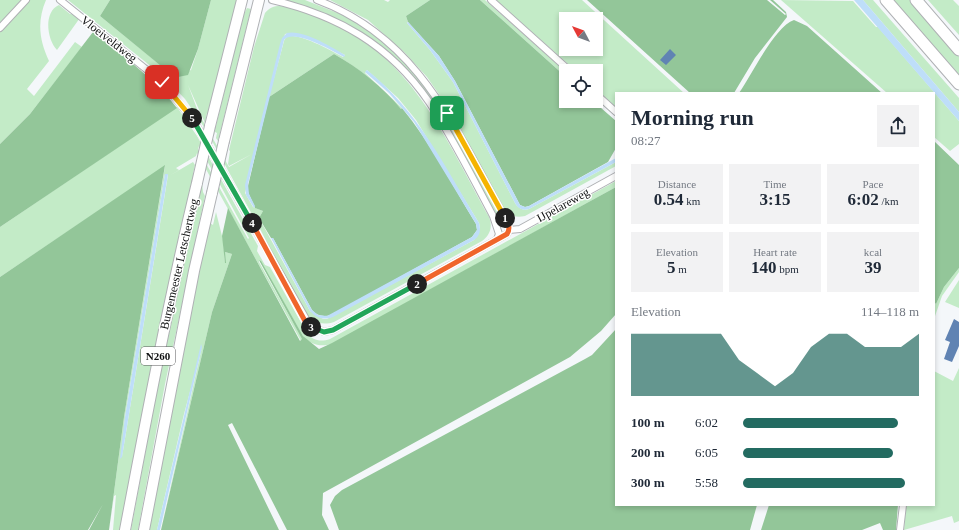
<!DOCTYPE html>
<html lang="en">
<head>
<meta charset="utf-8">
<style>
  :root { --surface:#fff; --page:#f2f2f3; --text:#1f2937; --muted:#747a83; --accent:#236b61 }
  body { margin:0; font-family:Georgia,serif; background:var(--page); color:var(--text); height:100vh; display:flex; flex-direction:column; font-size:15px; white-space:nowrap }
  * { box-sizing:border-box; margin:0 }
  p { font-size:13px; color:var(--muted) }
  .icon { flex:none; width:22px; height:22px; fill:none; stroke:currentColor; stroke-width:2; stroke-linecap:round; stroke-linejoin:round }
  .map { position:relative; flex:1; overflow:hidden }
  .details { position:absolute; left:615px; top:92px; width:320px; height:414px; display:flex; flex-direction:column; background:var(--surface); border-radius:0px; box-shadow:0 2px 6px #0003 }
  .details>* { flex:none }
  .needle { width:26px; rotate:311deg }
  .tools { position:absolute; left:559px; top:12px; display:grid; gap:8px }
  .tools a { display:grid; place-items:center; width:44px; height:44px; border-radius:0px; background:var(--surface); box-shadow:0 2px 6px #0003; font-size:20px }
  .pin { position:absolute; display:grid; place-items:center; width:34px; height:34px; color:#fff; margin:-17px; border-radius:8px; box-shadow:0 2px 6px #0006 }
  .km { position:absolute; width:20px; height:20px; margin:-10px; border-radius:50%; background:#222; color:#fff; font-size:11px; line-height:20px; text-align:center }
  .round { display:grid; place-items:center; flex:none; width:42px; height:42px; border-radius:0px; background:var(--page) }
  .headline { display:flex; align-items:center; justify-content:space-between; height:68px; padding:0 16px }
  h1 { font-size:22px; font-weight:800; line-height:30px }
  .stats { display:grid; grid-template-columns:repeat(3,1fr); gap:6px; height:68px; padding:4px 16px }
  .stats div { display:grid; align-content:center; border-radius:0px; background:var(--page); text-align:center }
  .stats b { font-size:17px; font-weight:800 }
  .stats small { font-size:11px; font-weight:400 }
  .stats p { font-size:11px }
  .chart { height:112px; padding:8px 16px }
  .chart p { display:flex; justify-content:space-between }
  .chart svg { width:100%; height:72px; margin-top:4px; fill:var(--accent); opacity:.7 }
  ul { padding:0 16px; list-style:none; font-size:13px }
  li { display:grid; grid-template-columns:64px 48px 1fr; align-items:center; height:30px }
  li i { height:10px; border-radius:5px; background:var(--accent) }
  .map>svg:first-child { display:block }
  .green { fill:#c3ebc7; fill-rule:evenodd }
  .forest { fill:#93c699 }
  .water { fill:#bedef9 }
  .building { fill:#6083b3 }
  .lines { fill:none; stroke-linecap:round; stroke-linejoin:round }
  .minor-casing { stroke:#afb1b4; stroke-width:8 }
  .primary-casing { stroke:#afb1b4; stroke-width:12 }
  .trunk-casing { stroke:#afb1b4; stroke-width:13 }
  .minor { stroke:#fff; stroke-width:6 }
  .primary { stroke:#fff; stroke-width:10 }
  .trunk { stroke:#fff; stroke-width:11 }
  .primary-bridge-casing { stroke:#afb1b4; stroke-width:12; stroke-linecap:butt }
  .primary-bridge { stroke:#fff; stroke-width:10 }
  .split-1-casing { stroke:#fff; stroke-width:8 }
  .split-2-casing { stroke:#fff; stroke-width:8 }
  .split-3-casing { stroke:#fff; stroke-width:8 }
  .split-4-casing { stroke:#fff; stroke-width:8 }
  .split-5-casing { stroke:#fff; stroke-width:8 }
  .split-6-casing { stroke:#fff; stroke-width:8 }
  .split-1 { stroke:#f5b400; stroke-width:5 }
  .split-2 { stroke:#f0652b; stroke-width:5 }
  .split-3 { stroke:#22a559; stroke-width:5 }
  .split-4 { stroke:#f0652b; stroke-width:5 }
  .split-5 { stroke:#22a559; stroke-width:5 }
  .split-6 { stroke:#f5b400; stroke-width:5 }
  .labels { text-anchor:middle; stroke-width:3; stroke-linejoin:round; paint-order:stroke }
  .shield { fill:#fff; stroke:#565758; stroke-width:1 }
  .shield-label { font-size:11px; font-weight:bold; fill:#0e0f10 }
  .street-label { font-size:12px; fill:#0e0f10; stroke:#fff }
</style>
</head>
<body>
<div class="map">
<svg width="959" height="530" viewBox="0 0 959 530">
  <rect width="100%" height="100%" fill="#f4f7fa"/>
  <path class="green" d="M0,0H46C37,21 39,40 49,61L27,89L34,96L75,42L82,47L30,114L0,144Z
    M68,0H110L100,16L175,77L191,70L198,49L211,0H238L209,114L207,113L205,123L188,85L199,114L229,167L252,154L229,166L228,164L230,151L229,150L254,47L265,13C275,0 291,8 304,12C406,42 442,132 489,217C493,227 490,235 482,241L334,322C321,326 311,322 304,310L206,130L185,99L163,76ZM291,33L308,37L345,55L343,57C332,51 303,35 291,36C287,36 285,38 284,41L269,97L334,54C359,68 382,87 401,109L402,108L365,73L367,70L398,98L416,120L479,223L480,228L474,240L327,319H323L310,311L259,218L263,211L253,207L245,193L285,34Z
    M283,0H305L345,16L374,34L407,63L442,108L503,218L497,221L430,100L364,35L331,16Z
    M330,0H384L388,2L390,0H430L406,16L408,22L407,23L430,50L453,82L515,203C518,208 523,211 529,209L616,162V166L525,216C516,218 510,216 504,209L449,109L427,77L405,53L368,20Z
    M480,0H485L566,72V77Z
    M496,0H582L684,93H616V107L596,89V71H576ZM566,19H596V49H566Z
    M781,0L853,1L876,27H878L959,121V144L950,151L934,137V93H887Z
    M863,0H873L959,98V112Z
    M893,0H910L959,57V76Z
    M928,0H953L959,6V35Z
    M59,5L70,14L82,15L57,50C47,40 43,12 59,5Z
    M247,8L251,9L218,141L216,138L217,133L215,132L214,135V134L243,16Z
    M177,107L197,136L258,246L257,251L265,265L270,267L307,333C313,341 321,342 330,339L616,181V187L332,344C320,347 311,345 303,336L259,260V262L303,340L301,341L197,153L196,156L176,168L179,170L169,176L193,162L195,165L193,174L194,178L122,530H113L116,495L114,496L109,530L124,417L165,166L0,277V227ZM199,146L249,238L248,239L198,149ZM165,174L168,175L122,457L125,417Z
    M202,183L203,192L205,196L165,384L138,530H131L159,379Z
    M216,212L223,240L225,262V252L232,254L212,312L161,530L202,347L184,414L157,530H147L204,241L210,223L213,225Z
    M959,268V272L942,296L934,319V302L936,304L944,287Z
    M959,280V308L945,302Z
    M959,368V521L954,523L952,516L904,530L906,505H934V371L953,381Z"/>
  <path class="forest" d="M110,0H211L198,49L188,75L178,77L172,75L100,16Z
    M430,0H480L566,77V101H593L616,121V148L608,162L529,206L525,207L520,205L455,81L439,56L408,22L406,16Z
    M587,0H767L785,15L786,14L770,0H773L786,12L787,17L755,58L734,93H690Z
    M794,20L807,26L882,93H739C751,76 775,26 794,20Z
    M93,32C123,56 153,77 177,108L0,227V144L30,114Z
    M334,54C359,68 382,86 401,109L402,108C431,143 452,185 476,224L477,230L472,237L331,315C323,317 317,316 312,310L273,238H271L259,218L263,211L255,208L248,192V186L269,97Z
    M934,141L959,165V268L944,287L936,304L934,302Z
    M165,165L124,417L109,530H89L103,504L88,530H0V277Z
    M616,187V314L601,331L570,357L323,493L322,515L329,530H287L232,423L228,425L279,530H161L212,312L232,254L225,252L226,263H225L222,236L228,208L300,341L302,339L259,260L261,261L303,336L319,349L332,343Z
    M616,329V505H757L750,530H339L330,505L335,496L342,490L585,359L592,355Z
    M769,505H898L896,530H883L880,523L862,530H761Z"/>
  <path class="water" d="M854,0H863L959,112V121Z
    M408,22L439,56L455,81L520,205L525,207L529,206L616,158V162L529,209C523,211 518,209 515,203L453,82L430,50L407,23Z
    M287,33C302,29 332,47 345,55L344,57C332,51 294,28 284,40L248,184L249,194L255,206L254,208L246,195L245,185L280,44L282,38Z
    M367,70C419,112 445,167 479,223C481,230 480,236 474,240L333,317C324,320 317,319 310,311L271,238H273L312,310L318,315L327,316L472,237L477,230L476,224L414,122L389,93L365,72Z
    M165,174H168L122,457L120,459L125,417Z
    M201,344L202,347L160,530H157Z"/>
  <path class="building" d="M670,49L676,55L666,65L660,60Z
    M954,319L959,322V346L952,362L944,359L950,342L945,340Z"/>
  <g class="lines">
    <defs>
      <path id="minor" d="M60,0L162,82L194,121L310,326L324,332L333,330L507,234L509,230
        M272,0C337,15 390,45 429,102C452,136 473,179 493,216L499,234L497,239
        M317,0C417,37 454,126 502,212L509,226V230
        M491,0L570,71
        M0,28L26,0
        M596,94L616,112
        M509,230L520,229L616,176
        M900,530L903,505"/>
      <path id="primary" d="M210,126L242,0
        M224,141L259,0
        M125,530C147,414 169,298 197,183
        M144,530L194,271L212,193"/>
      <path id="trunk" d="M886,0L959,84
        M916,0L959,50"/>
    </defs>
    <use href="#minor" class="minor-casing"/>
    <use href="#primary" class="primary-casing"/>
    <use href="#trunk" class="trunk-casing"/>
    <use href="#minor" class="minor"/>
    <use href="#primary" class="primary"/>
    <use href="#trunk" class="trunk"/>
    <defs>
      <path id="primary-bridge" d="M197,183L210,126
        M212,193L224,141"/>
    </defs>
    <use href="#primary-bridge" class="primary-bridge-casing"/>
    <use href="#primary-bridge" class="primary-bridge"/>
  </g>
  <g class="lines">
    <defs>
      <path id="split-1" d="M447,113L505,218"/>
      <path id="split-2" d="M417,284L507,234C511,228 508,223 505,218"/>
      <path id="split-3" d="M311,327L324,332L333,330L417,284"/>
      <path id="split-4" d="M252,223L305,321L311,327"/>
      <path id="split-5" d="M192,118L252,223"/>
      <path id="split-6" d="M162,82L192,118"/>
    </defs>
    <use href="#split-1" class="split-1-casing"/>
    <use href="#split-2" class="split-2-casing"/>
    <use href="#split-3" class="split-3-casing"/>
    <use href="#split-4" class="split-4-casing"/>
    <use href="#split-5" class="split-5-casing"/>
    <use href="#split-6" class="split-6-casing"/>
    <use href="#split-1" class="split-1"/>
    <use href="#split-2" class="split-2"/>
    <use href="#split-3" class="split-3"/>
    <use href="#split-4" class="split-4"/>
    <use href="#split-5" class="split-5"/>
    <use href="#split-6" class="split-6"/>
  </g>
  <g class="labels">
    <rect class="shield" x="141" y="347" width="34" height="18" rx="3"/>
    <g class="shield-label">
      <text x="158" y="360">N260</text>
    </g>
    <g class="street-label">
      <text transform="translate(109 39) rotate(38)" y="4">Vloeiveldweg</text>
      <text transform="translate(563 205) rotate(-29)" y="4">IJpelareweg</text>
      <text transform="translate(179 264) rotate(-77)" y="4">Burgemeester Letschertweg</text>
    </g>
  </g>
</svg>
<div class="tools">
<a><svg class="needle" viewBox="-14 -14 28 28"><path d="M0-13l5 13h-10z" fill="#e53935"/><path d="M0 13l5-13h-10z" fill="#747a83"/></svg></a>
<a><svg class="icon" aria-label="locate" viewBox="0 0 24 24"><circle cx="12" cy="12" r="6"/><path d="M12 2v4M12 18v4M2 12h4M18 12h4"/></svg></a>
</div>
<div class="pin" style="left:447px;top:113px;background:#1e9e55"><svg class="icon" aria-label="arrive" viewBox="0 0 24 24"><path d="M6 21V4h12l-3 4 3 4H6"/></svg></div>
<div class="pin" style="left:162px;top:82px;background:#d93025"><svg class="icon" aria-label="check" viewBox="0 0 24 24"><path d="M5 12l5 5 9-10"/></svg></div>
<b class="km" style="left:505px;top:218px">1</b>
<b class="km" style="left:417px;top:284px">2</b>
<b class="km" style="left:311px;top:327px">3</b>
<b class="km" style="left:252px;top:223px">4</b>
<b class="km" style="left:192px;top:118px">5</b>
<section class="details">
<div class="headline"><div><h1>Morning run</h1><p>08:27</p></div><a class="round"><svg class="icon" aria-label="share" viewBox="0 0 24 24"><path d="M12 15V3M7 8l5-5 5 5M5 13v7h14v-7"/></svg></a></div>
<div class="stats">
<div><p>Distance</p><b>0.54<small> km</small></b></div>
<div><p>Time</p><b>3:15</b></div>
<div><p>Pace</p><b>6:02<small> /km</small></b></div>
</div>
<div class="stats">
<div><p>Elevation</p><b>5<small> m</small></b></div>
<div><p>Heart rate</p><b>140<small> bpm</small></b></div>
<div><p>kcal</p><b>39</b></div>
</div>
<div class="chart"><p><span>Elevation</span>114–118 m</p>
<svg viewBox="0 0 160 44" preserveAspectRatio="none"><path d="M0 44V6L10 6L20 6L30 6L40 6L50 6L60 22L70 30L80 38L90 30L100 14L110 6L120 6L130 14L140 14L150 14L160 6V44z"/></svg>
</div>
<ul>
<li><b>100 m</b>6:02<i style="width:88%"></i></li>
<li><b>200 m</b>6:05<i style="width:85%"></i></li>
<li><b>300 m</b>5:58<i style="width:92%"></i></li>
</ul>
</section>
</div>
</body>
</html>
